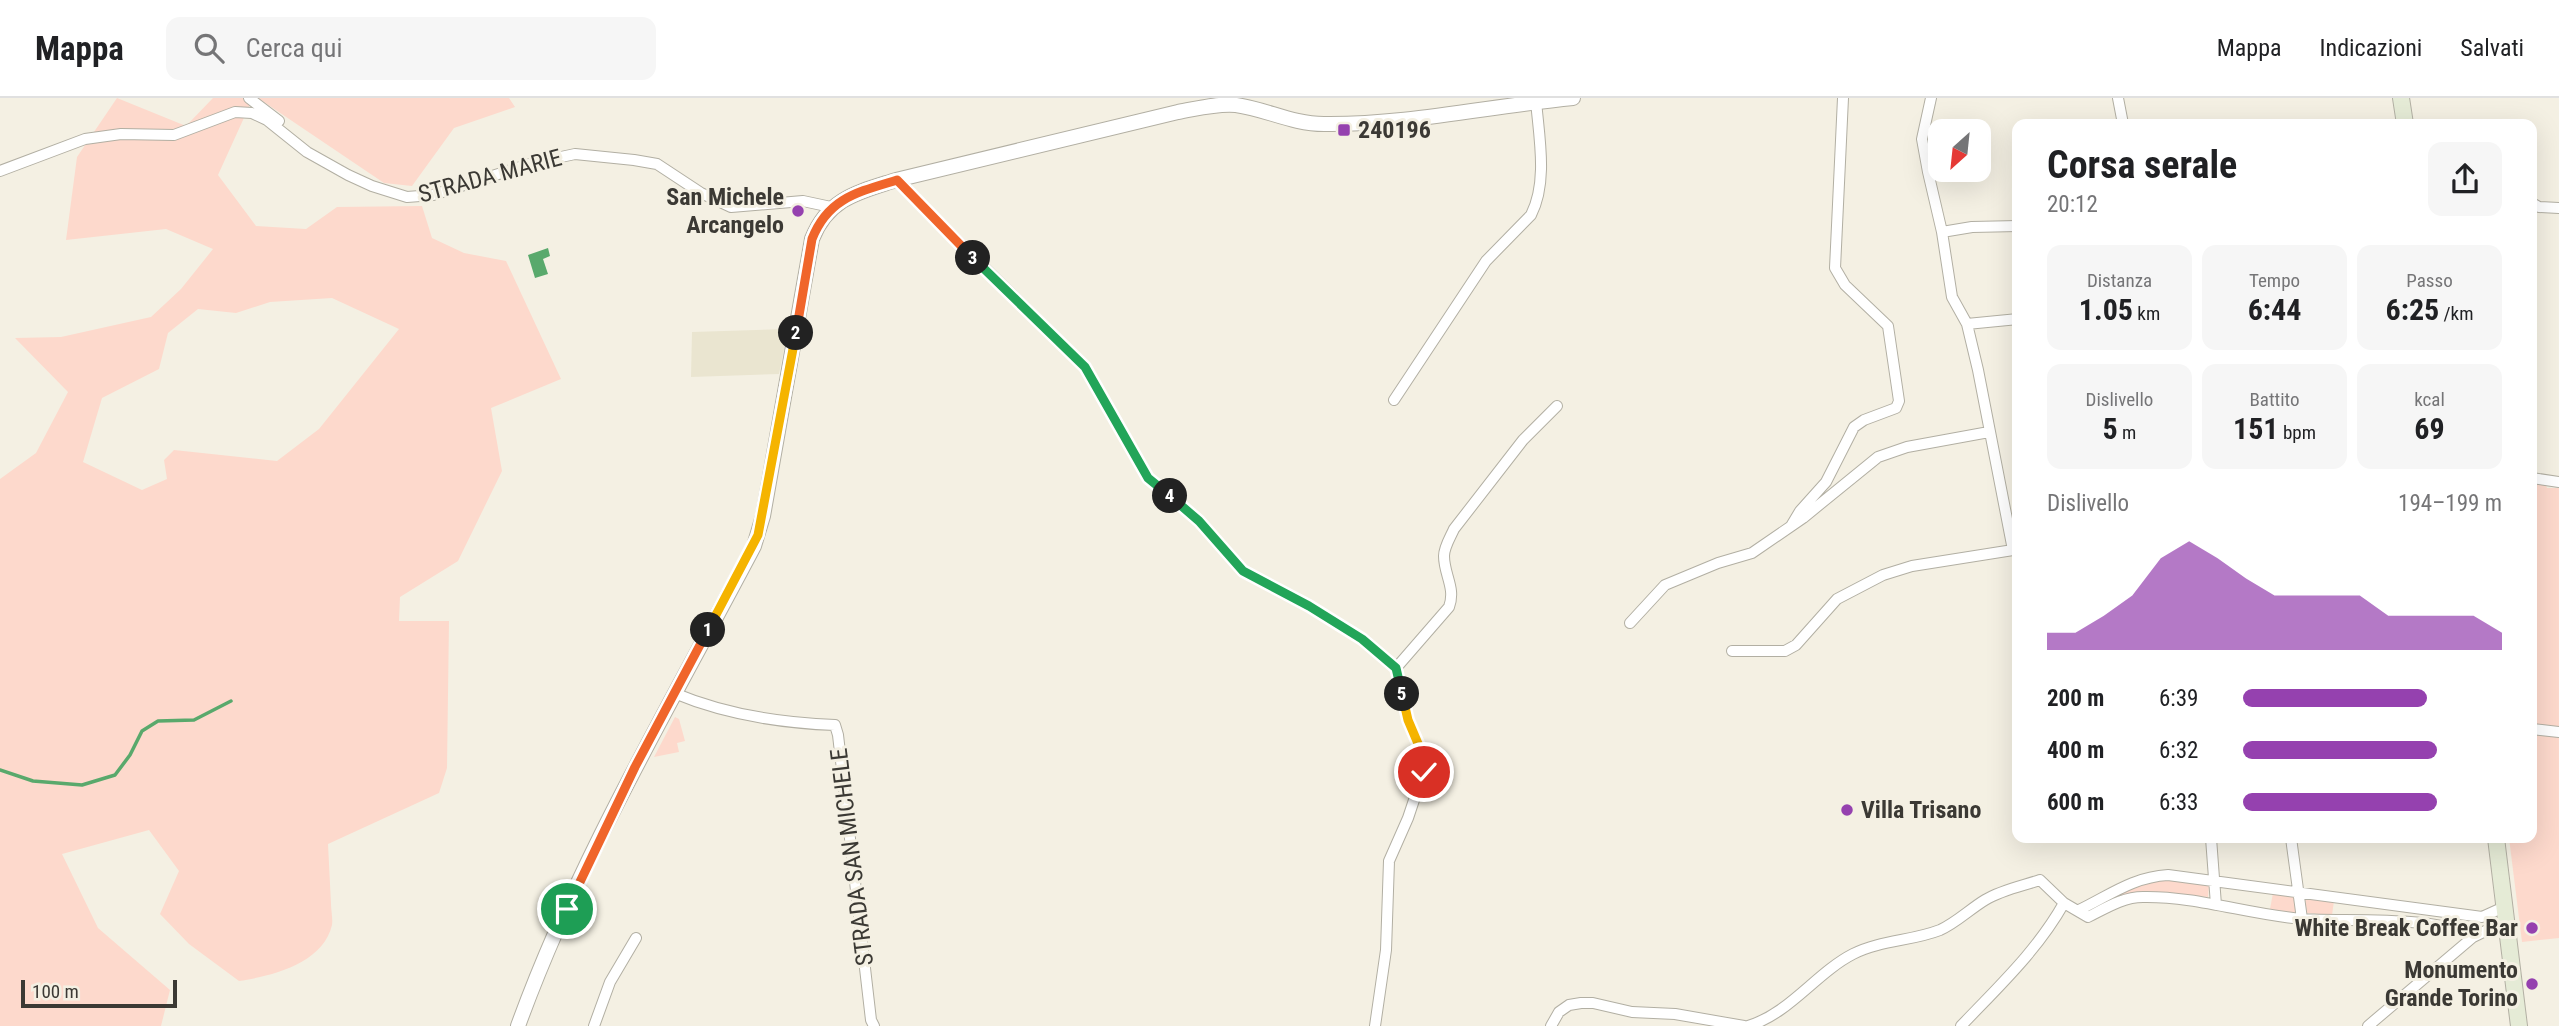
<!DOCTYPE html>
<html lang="it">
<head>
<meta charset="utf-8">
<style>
  :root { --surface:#fff; --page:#f6f6f6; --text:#202124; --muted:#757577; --line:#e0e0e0; --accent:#9541af }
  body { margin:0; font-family:"Roboto Condensed",sans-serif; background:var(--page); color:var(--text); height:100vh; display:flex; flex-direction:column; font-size:26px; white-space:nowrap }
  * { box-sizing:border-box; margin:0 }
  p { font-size:23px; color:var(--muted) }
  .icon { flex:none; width:38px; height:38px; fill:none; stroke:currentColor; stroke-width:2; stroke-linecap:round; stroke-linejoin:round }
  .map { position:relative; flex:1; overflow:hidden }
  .drawer { position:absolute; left:2012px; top:21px; width:525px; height:724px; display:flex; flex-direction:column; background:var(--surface); border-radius:14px; box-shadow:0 7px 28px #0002 }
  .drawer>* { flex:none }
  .needle { width:46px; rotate:207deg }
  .controls { position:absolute; left:1928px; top:21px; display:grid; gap:14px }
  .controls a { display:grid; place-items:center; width:63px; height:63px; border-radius:14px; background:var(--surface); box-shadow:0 7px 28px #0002; font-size:35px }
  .scale { position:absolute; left:21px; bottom:18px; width:156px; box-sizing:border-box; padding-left:7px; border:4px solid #3b3934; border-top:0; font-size:19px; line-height:24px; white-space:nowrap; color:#3b3934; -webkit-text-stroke:5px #f4f0e3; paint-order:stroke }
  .pin { position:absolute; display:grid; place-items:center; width:60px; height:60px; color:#fff; margin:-30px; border:4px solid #fff; border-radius:50%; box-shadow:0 2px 7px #0007 }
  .km { position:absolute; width:35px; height:35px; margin:-18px; border-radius:50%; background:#222; color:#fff; font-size:19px; line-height:35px; text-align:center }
  .round { display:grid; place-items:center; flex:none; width:74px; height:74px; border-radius:14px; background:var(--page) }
  .headline { display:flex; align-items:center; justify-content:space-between; height:119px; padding:0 35px }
  h1 { font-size:38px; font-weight:700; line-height:52px }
  .metrics { display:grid; grid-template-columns:repeat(3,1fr); gap:10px; height:119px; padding:7px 35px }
  .metrics div { display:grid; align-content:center; border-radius:14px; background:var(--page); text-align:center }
  .metrics b { font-size:30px; font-weight:700 }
  .metrics small { font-size:19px; font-weight:400 }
  .metrics p { font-size:19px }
  .chart { height:196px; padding:14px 35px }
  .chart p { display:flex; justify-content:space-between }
  .chart svg { width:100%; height:126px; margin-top:7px; fill:var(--accent); opacity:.7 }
  ul { padding:0 35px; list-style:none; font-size:23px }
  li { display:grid; grid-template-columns:112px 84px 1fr; align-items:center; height:52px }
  li i { height:18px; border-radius:9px; background:var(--accent) }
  header { display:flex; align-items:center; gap:42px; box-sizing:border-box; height:98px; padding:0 35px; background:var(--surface); border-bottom:2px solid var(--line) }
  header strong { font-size:33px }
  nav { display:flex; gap:38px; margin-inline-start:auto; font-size:24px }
  .search { width:490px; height:63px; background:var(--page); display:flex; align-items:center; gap:18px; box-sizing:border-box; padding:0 24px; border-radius:14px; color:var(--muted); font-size:26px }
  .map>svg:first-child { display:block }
  .built { fill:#eae5d0 }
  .green { fill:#fdd9cc; fill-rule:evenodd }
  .water { fill:#59a96c }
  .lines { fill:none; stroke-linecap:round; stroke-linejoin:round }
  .stream { stroke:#59a96c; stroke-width:3.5 }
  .minor-casing { stroke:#b2afa3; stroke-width:12 }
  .tertiary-casing { stroke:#b2afa3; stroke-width:16 }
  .secondary-casing { stroke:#b2afa3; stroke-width:18 }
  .minor { stroke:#fff; stroke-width:10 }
  .tertiary { stroke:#fff; stroke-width:14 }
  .secondary { stroke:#e5ebd6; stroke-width:16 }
  .split-1-casing { stroke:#fff; stroke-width:14 }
  .split-2-casing { stroke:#fff; stroke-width:14 }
  .split-3-casing { stroke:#fff; stroke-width:14 }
  .split-4-casing { stroke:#fff; stroke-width:14 }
  .split-5-casing { stroke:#fff; stroke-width:14 }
  .split-6-casing { stroke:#fff; stroke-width:14 }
  .split-1 { stroke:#f0652b; stroke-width:9 }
  .split-2 { stroke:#f5b400; stroke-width:9 }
  .split-3 { stroke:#f0652b; stroke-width:9 }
  .split-4 { stroke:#22a559; stroke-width:9 }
  .split-5 { stroke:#22a559; stroke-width:9 }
  .split-6 { stroke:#f5b400; stroke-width:9 }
  .poi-dot { fill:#9541af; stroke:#f4f0e3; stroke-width:2.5 }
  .labels { text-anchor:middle; stroke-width:6; stroke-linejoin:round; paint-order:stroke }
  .poi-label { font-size:24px; font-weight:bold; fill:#3b3934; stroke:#f4f0e3; text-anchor:end }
  .street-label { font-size:24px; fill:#3b3934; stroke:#f4f0e3 }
</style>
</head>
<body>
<header>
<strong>Mappa</strong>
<div class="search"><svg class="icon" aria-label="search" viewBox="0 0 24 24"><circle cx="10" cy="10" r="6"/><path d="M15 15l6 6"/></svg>Cerca qui</div>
<nav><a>Mappa</a><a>Indicazioni</a><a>Salvati</a></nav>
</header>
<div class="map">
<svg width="2559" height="928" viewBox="0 0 2559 928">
  <rect width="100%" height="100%" fill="#f4f0e3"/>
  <path class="built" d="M788,231L779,276L691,279L692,234Z"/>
  <path class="green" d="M117,0L186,28L213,0H253L218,77L256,128L306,131L337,109L422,108L432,140L464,155L506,163L561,281L491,310L502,373L458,463L400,499L399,523H449L447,670L439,695L328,746C329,766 330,786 331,806C331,812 333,821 332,827C323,866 271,878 239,883L189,846L160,816L179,773L149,732L62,756L98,830L170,892L161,928H0V381L36,355L68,294L15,240L61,239L151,219L181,191L213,151L166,131L66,142L77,59ZM332,200L399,231L319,331L277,363L174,352L164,362L167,381L142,392L83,364L102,300L159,271L168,235L198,211L236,215L270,204Z
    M258,0H509L515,9L454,30L412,88L384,85Z
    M2545,385L2547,390H2559V840L2522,844L2509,740H2532V386Z
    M675,619L679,621L685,643L677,645L679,654L654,659Z
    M2159,780L2209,787L2208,799L2143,793L2114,801L2132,789Z
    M2273,795L2294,798L2296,815L2270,811Z
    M2305,800L2334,803L2332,817L2307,815Z"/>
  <path class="water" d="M548,150L550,158L543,161L548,176L535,180L528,157Z"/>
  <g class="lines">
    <path class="stream" d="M0,672L33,683L82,687L115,677L130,657L142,633L158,623L194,622L231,603"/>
    <defs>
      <path id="minor" d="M249,0L279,23
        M2118,0L2123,26
        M0,73L85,41L121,36L174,37L235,14L252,15L267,22L307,54L348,77L372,88L407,99L433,97L533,65L575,56L634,62L657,66L701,95L731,109L803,103L831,109
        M896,82L1085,269L1148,380L1199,423L1243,473L1309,508L1362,541L1396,570L1408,623L1426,666L1408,720L1389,763L1386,852L1375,928
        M2532,105L2539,109L2559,110
        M1942,134L1972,129L2018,128
        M1967,226L2018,221
        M1394,302L1486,163L1531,117C1548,84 1539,39 1536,3
        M2532,380L2559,384
        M1791,428L1800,413L1826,384L1854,329L1864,322L1896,310L1899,303L1888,228L1845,187L1835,170L1843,0
        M1630,525L1665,487L1718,465L1752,455L1803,420L1878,359L1907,349L1989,334
        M1732,553H1785L1796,547L1837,501L1883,477L1912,468L2013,452L1978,272L1967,226L1952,199L1942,134L1928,74L1922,41L1931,0
        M1396,570L1449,509C1456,490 1444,477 1444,458C1444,449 1450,440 1454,431L1523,342L1557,308
        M674,595C724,616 781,625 835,627L838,637L871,922L874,928
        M2532,631L2559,634
        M2211,740L2216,807
        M2291,740L2302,821
        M2079,812C2110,797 2133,779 2168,777L2482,819L2504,809
        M594,928L610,884L636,840
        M1551,928L1559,914L1569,907L1581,905H1593L1632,914L1675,916L1744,928
        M1748,928C1789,916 1816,875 1853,856C1881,842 1912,843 1940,832C1956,825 1970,811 1985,802C2001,792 2022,788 2040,782L2064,805
        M1961,928C1998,889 2037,853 2064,805L2088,819C2106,810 2123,799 2143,799C2197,798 2250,817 2303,821C2345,824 2440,817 2473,839
        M2368,928L2473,839L2506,823"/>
      <path id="tertiary" d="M518,928C579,760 671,606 754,448L763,418L812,141C828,100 859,94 896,82L1178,14C1196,11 1217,5 1236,7C1266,11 1292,26 1324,26C1407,27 1490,8 1573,0"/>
      <path id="secondary" d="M2401,0L2405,26
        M2496,740L2519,928"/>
    </defs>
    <use href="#minor" class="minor-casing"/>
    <use href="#tertiary" class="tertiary-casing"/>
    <use href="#secondary" class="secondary-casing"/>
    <use href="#minor" class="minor"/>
    <use href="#tertiary" class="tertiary"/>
    <use href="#secondary" class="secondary"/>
  </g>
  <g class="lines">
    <defs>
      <path id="split-1" d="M567,811L635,669L708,532"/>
      <path id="split-2" d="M708,532L758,437L796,235"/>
      <path id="split-3" d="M796,235L812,141C828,100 858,94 897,82L973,160"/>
      <path id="split-4" d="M973,160L1085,269L1148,380L1170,398"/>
      <path id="split-5" d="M1170,398L1199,423L1243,473L1309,508L1362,541L1396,570L1402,596"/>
      <path id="split-6" d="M1402,596L1408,622L1425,662L1424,674"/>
    </defs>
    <use href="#split-1" class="split-1-casing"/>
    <use href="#split-2" class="split-2-casing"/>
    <use href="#split-3" class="split-3-casing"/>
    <use href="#split-4" class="split-4-casing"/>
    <use href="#split-5" class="split-5-casing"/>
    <use href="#split-6" class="split-6-casing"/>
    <use href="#split-1" class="split-1"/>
    <use href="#split-2" class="split-2"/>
    <use href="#split-3" class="split-3"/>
    <use href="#split-4" class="split-4"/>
    <use href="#split-5" class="split-5"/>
    <use href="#split-6" class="split-6"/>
  </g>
  <g class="poi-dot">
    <rect x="1337" y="25" width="14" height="14" rx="3.5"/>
    <circle cx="798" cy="113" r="7"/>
    <circle cx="1847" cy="712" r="7"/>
    <circle cx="2532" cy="830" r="7"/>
    <circle cx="2532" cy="886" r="7"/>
  </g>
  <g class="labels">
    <g class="poi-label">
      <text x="1358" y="40" text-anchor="start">240196</text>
      <text x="784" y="107">San Michele<tspan x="784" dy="28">Arcangelo</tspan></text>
      <text x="1861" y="720" text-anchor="start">Villa Trisano</text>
      <text x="2518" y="838">White Break Coffee Bar</text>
      <text x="2518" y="880">Monumento<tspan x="2518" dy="28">Grande Torino</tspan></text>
    </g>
    <g class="street-label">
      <text transform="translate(490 78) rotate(-15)" y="8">STRADA MARIE</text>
      <text transform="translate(852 759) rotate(-97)" y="8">STRADA SAN MICHELE</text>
    </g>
  </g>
</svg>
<div class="controls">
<a><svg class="needle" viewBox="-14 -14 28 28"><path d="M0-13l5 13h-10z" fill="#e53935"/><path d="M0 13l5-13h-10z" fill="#757577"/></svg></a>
</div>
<div class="scale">100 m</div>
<div class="pin" style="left:567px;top:811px;background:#1e9e55"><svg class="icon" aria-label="arrive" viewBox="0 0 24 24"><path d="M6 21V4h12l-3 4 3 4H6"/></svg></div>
<div class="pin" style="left:1424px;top:674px;background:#d93025"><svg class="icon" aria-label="check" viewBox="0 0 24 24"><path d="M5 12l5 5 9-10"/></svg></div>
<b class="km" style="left:708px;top:532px">1</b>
<b class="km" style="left:796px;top:235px">2</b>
<b class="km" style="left:973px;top:160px">3</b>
<b class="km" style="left:1170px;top:398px">4</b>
<b class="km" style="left:1402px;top:596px">5</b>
<section class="drawer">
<div class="headline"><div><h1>Corsa serale</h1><p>20:12</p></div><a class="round"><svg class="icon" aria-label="share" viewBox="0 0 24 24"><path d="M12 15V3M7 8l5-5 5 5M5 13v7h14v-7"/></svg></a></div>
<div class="metrics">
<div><p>Distanza</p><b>1.05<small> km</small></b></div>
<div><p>Tempo</p><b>6:44</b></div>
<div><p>Passo</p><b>6:25<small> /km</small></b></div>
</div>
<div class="metrics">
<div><p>Dislivello</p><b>5<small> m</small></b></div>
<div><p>Battito</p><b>151<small> bpm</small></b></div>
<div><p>kcal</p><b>69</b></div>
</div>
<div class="chart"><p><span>Dislivello</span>194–199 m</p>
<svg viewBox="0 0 160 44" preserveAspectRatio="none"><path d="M0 44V38L10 38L20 32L30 25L40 12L50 6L60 12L70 19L80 25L90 25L100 25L110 25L120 32L130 32L140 32L150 32L160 38V44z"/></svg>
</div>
<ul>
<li><b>200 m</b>6:39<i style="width:71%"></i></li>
<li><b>400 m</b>6:32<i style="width:75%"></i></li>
<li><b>600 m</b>6:33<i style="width:75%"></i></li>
</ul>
</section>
</div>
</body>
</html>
